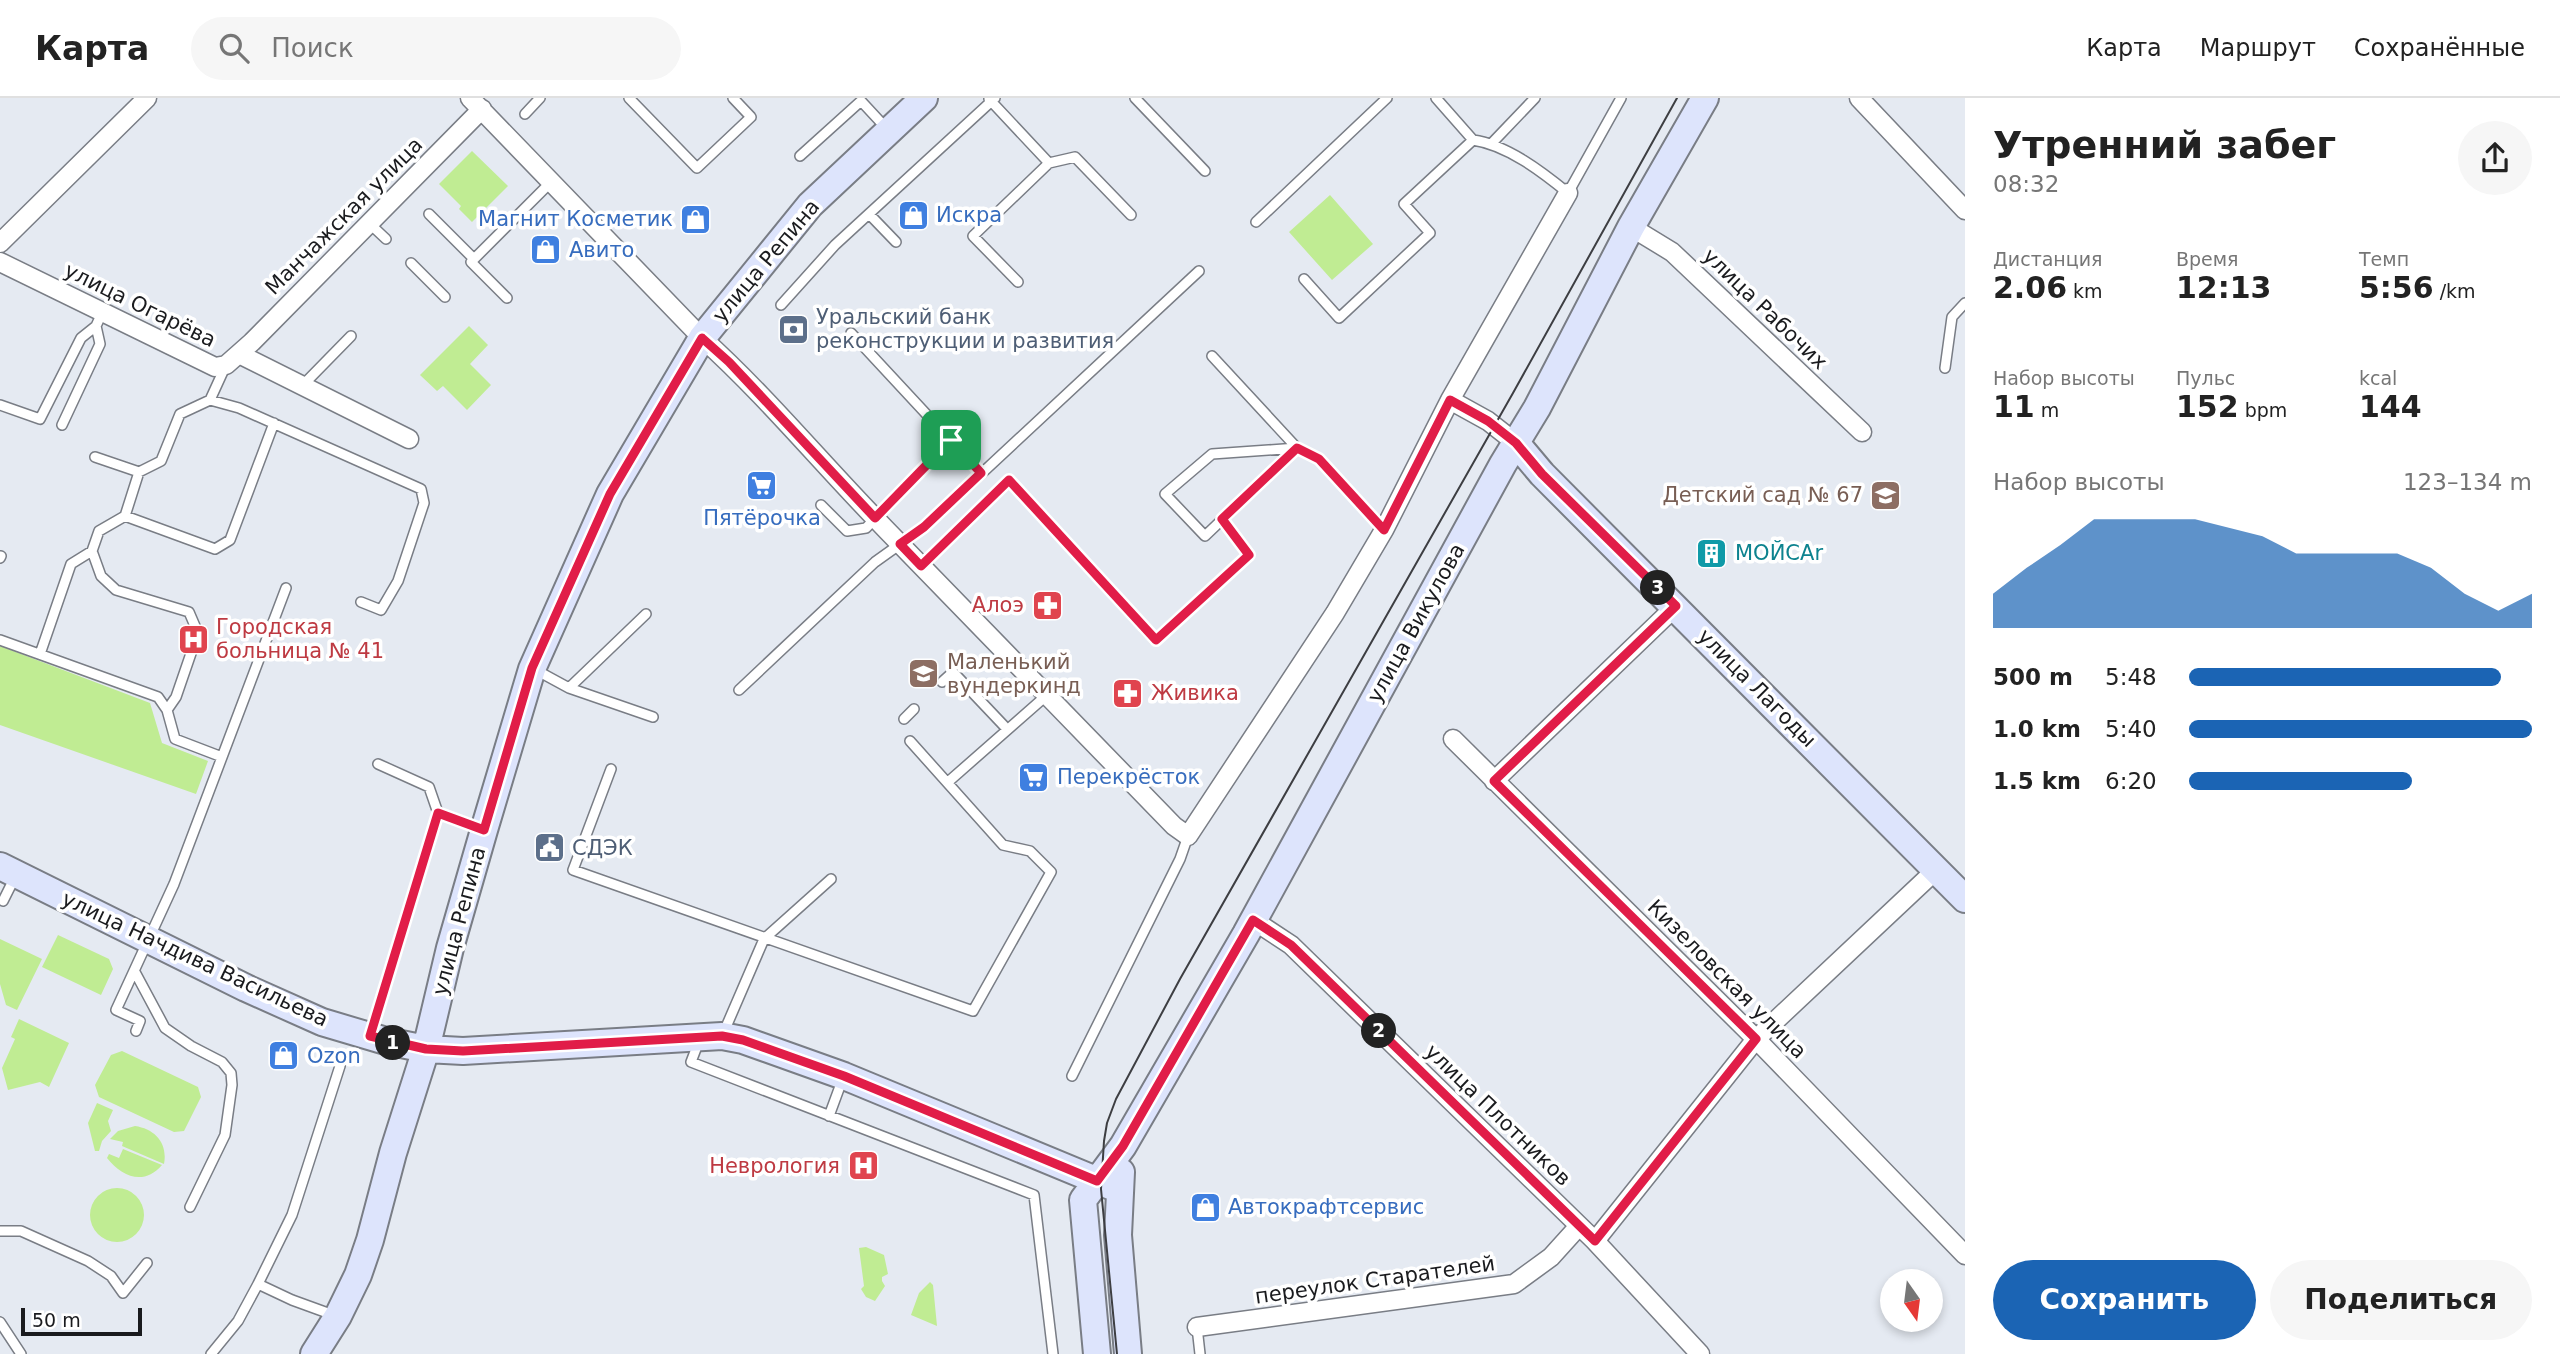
<!DOCTYPE html>
<html lang="ru">
<head>
<meta charset="utf-8">
<style>
  :root { --surface:#fff; --page:#f6f6f6; --text:#222; --muted:#767676; --line:#e0e0e0; --accent:#1b64b4 }
  body { margin:0; font-family:"DejaVu Sans",sans-serif; background:var(--page); color:var(--text); height:100vh; display:flex; flex-direction:column; font-size:26px; white-space:nowrap }
  * { box-sizing:border-box; margin:0 }
  p { font-size:23px; color:var(--muted) }
  .icon { flex:none; width:38px; height:38px; fill:none; stroke:currentColor; stroke-width:2; stroke-linecap:round; stroke-linejoin:round }
  .map { position:relative; flex:1; overflow:hidden }
  .details { display:flex; flex-direction:column; background:var(--surface); width:595px }
  .details>* { flex:none }
  .needle { width:46px; rotate:166deg }
  .buttons { position:absolute; left:1880px; top:1171px; display:grid; gap:14px }
  .buttons a { display:grid; place-items:center; width:63px; height:63px; border-radius:50%; background:var(--surface); box-shadow:0 4px 10px #0003; font-size:35px }
  .scale { position:absolute; left:21px; bottom:18px; width:121px; box-sizing:border-box; padding-left:7px; border:4px solid #1a1b1e; border-top:0; font-size:19px; line-height:24px; white-space:nowrap; color:#1a1b1e; -webkit-text-stroke:5px #fff; paint-order:stroke }
  .pin { position:absolute; display:grid; place-items:center; width:60px; height:60px; color:#fff; margin:-30px; border-radius:14px; box-shadow:0 4px 10px #0006 }
  .km { position:absolute; width:35px; height:35px; margin:-18px; border-radius:50%; background:#222; color:#fff; font-size:19px; line-height:35px; text-align:center }
  .round { display:grid; place-items:center; flex:none; width:74px; height:74px; border-radius:37px; background:var(--page) }
  .headline { display:flex; align-items:center; justify-content:space-between; height:119px; padding:0 28px }
  h1 { font-size:38px; font-weight:700; line-height:52px }
  .stats { display:grid; grid-template-columns:repeat(3,1fr); gap:10px; height:119px; padding:7px 28px }
  .stats div { display:grid; align-content:center }
  .stats b { font-size:30px; font-weight:700 }
  .stats small { font-size:19px; font-weight:400 }
  .stats p { font-size:19px }
  .chart { height:196px; padding:14px 28px }
  .chart p { display:flex; justify-content:space-between }
  .chart svg { width:100%; height:126px; margin-top:7px; fill:var(--accent); opacity:.7 }
  .cta { display:flex; gap:14px; margin-top:auto; padding:14px 28px }
  .cta a { flex:1; height:80px; border-radius:42px; background:var(--accent); color:#fff; font-size:28px; font-weight:700; line-height:80px; text-align:center }
  .cta a+a { background:var(--page); color:var(--text) }
  ul { padding:0 28px; list-style:none; font-size:23px }
  li { display:grid; grid-template-columns:112px 84px 1fr; align-items:center; height:52px }
  li i { height:18px; border-radius:9px; background:var(--accent) }
  header { display:flex; align-items:center; gap:42px; box-sizing:border-box; height:98px; padding:0 35px; background:var(--surface); border-bottom:2px solid var(--line) }
  header strong { font-size:33px }
  nav { display:flex; gap:38px; margin-inline-start:auto; font-size:24px }
  .search { width:490px; height:63px; background:var(--page); display:flex; align-items:center; gap:18px; box-sizing:border-box; padding:0 24px; border-radius:38px; color:var(--muted); font-size:26px }
  main { display:flex; flex:1; min-height:0 }
  .map>svg:first-child { display:block }
  .green { fill:#c0ec93 }
  .lines { fill:none; stroke-linecap:round; stroke-linejoin:round }
  .lane-casing { stroke:#797d85; stroke-width:12 }
  .street-casing { stroke:#797d85; stroke-width:21 }
  .secondary-casing { stroke:#797d85; stroke-width:30 }
  .lane { stroke:#fff; stroke-width:9 }
  .street { stroke:#fff; stroke-width:18 }
  .secondary { stroke:#dde4fc; stroke-width:26 }
  .tram { stroke:#3d3e42; stroke-width:2 }
  .route-casing { stroke:#fff; stroke-width:14 }
  .route { stroke:#e11d48; stroke-width:9 }
  .labels { text-anchor:middle; stroke-width:7; stroke-linejoin:round; paint-order:stroke }
  .shop-label { font-size:21px; fill:#366cbe; stroke:#fff; text-anchor:start }
  .street-label { font-size:21px; fill:#1a1b1e; stroke:#fff }
  .service-label { font-size:21px; fill:#4e5e75; stroke:#fff; text-anchor:start }
  .education-label { font-size:21px; fill:#785e54; stroke:#fff; text-anchor:end }
  .culture-label { font-size:21px; fill:#0d838f; stroke:#fff; text-anchor:start }
  .health-label { font-size:21px; fill:#be3a42; stroke:#fff; text-anchor:end }
</style>
</head>
<body>
<header>
<strong>Карта</strong>
<div class="search"><svg class="icon" aria-label="search" viewBox="0 0 24 24"><circle cx="10" cy="10" r="6"/><path d="M15 15l6 6"/></svg>Поиск</div>
<nav><a>Карта</a><a>Маршрут</a><a>Сохранённые</a></nav>
</header>
<main>
<div class="map">
<svg width="1965" height="1256" viewBox="0 0 1965 1256">
  <rect width="100%" height="100%" fill="#e5eaf2"/>
  <path class="green" d="M472,53L508,88L472,124L459,111L461,108L439,86Z
    M1330,97L1373,146L1332,182L1289,134Z
    M469,228L488,247L470,266L491,287L467,312L443,288L437,293L420,277Z
    M0,548L150,605L162,645L208,663L196,696L0,627Z
    M58,837L109,861L113,871L101,897L42,869Z
    M0,841L42,861L17,912L6,907L0,886Z
    M19,921L69,945L49,989L40,984L8,992L2,970L15,941L11,939Z
    M122,953L198,989L201,999L184,1033L174,1034L99,999L95,987L111,957Z
    M97,1005L113,1012L108,1023L111,1033L102,1043L99,1053H95L88,1025Z
    M135,1028C155,1031 168,1045 164,1066L122,1048L123,1044L110,1041L118,1033Z
    M123,1051L162,1067C144,1088 122,1079 107,1060L109,1056L119,1060Z
    M90 1117a27 27 0 1 1 54 0a27 27 0 1 1-54 0Z
    M866,1149L884,1157L888,1176L882,1179V1183L885,1188L875,1203L866,1199L861,1191L864,1188L859,1150Z
    M930,1184L933,1187L937,1228L911,1217L919,1195Z"/>
  <g class="lines">
    <defs>
      <path id="lane" d="M629,0L697,70L751,19L733,0
        M1135,0L1205,73
        M1436,0L1473,42C1507,47 1541,73 1568,95L1621,0
        M989,1L1049,65L973,138L1018,184
        M525,16L540,0
        M1492,45L1535,0
        M800,58L861,3L887,31
        M1049,65L1075,59L1131,117
        M429,116L474,161
        M869,116L896,144
        M1256,124L1387,0
        M369,125L386,141
        M411,165L445,199
        M1304,181L1339,220L1430,135L1404,106L1473,42
        M507,200L471,164L552,83
        M781,207L835,147L995,0
        M851,235L981,375
        M1212,258L1297,350L1319,361L1384,432
        M1945,270L1952,219L1965,205
        M302,288L351,238
        M210,302L226,267
        M0,307L40,321L81,240L96,228L102,215
        M62,327L100,246L96,228
        M1297,350L1205,438L1165,396L1212,356Z
        M95,359L139,374
        M821,407L847,433L866,430L951,342
        M125,418L215,451L230,442L274,325
        M92,453L101,478L116,492L189,514L198,535L176,599L167,612
        M0,460L1,458
        M921,468L1009,382L1155,542L1249,457L1222,421
        M0,542L158,599L167,612L175,641L222,659
        M40,556L71,466L92,453L99,433L125,418L139,374L161,363L180,316L210,302L239,310L421,391L424,405L398,483L381,512L361,504
        M534,571L569,590L653,619
        M942,584L953,574L1007,631
        M569,590L646,516
        M739,592L875,464L924,429L1199,173
        M904,621L914,611
        M378,666L429,689L438,715L482,731
        M611,671L573,772L973,913L1051,774L1030,753L1003,747L910,643
        M948,684L1047,597
        M3,803L16,777
        M135,874L165,930L191,948L222,964L231,975L232,987L225,1037L190,1109
        M136,933L140,923L116,912L174,786L286,490
        M371,934L438,715
        M723,936L764,841L831,781
        M699,943L691,964L1034,1097L1053,1256
        M1072,978L1180,761L1188,738
        M829,1018L843,980
        M0,1133H21L88,1163L111,1178L123,1195L147,1165
        M258,1186L292,1117L340,968
        M0,1224L21,1256
        M1197,1229L1200,1256
        M211,1256L238,1223L258,1186L292,1202L336,1218"/>
      <path id="street" d="M470,0L702,240C764,296 817,360 875,420C974,523 1074,625 1174,728L1188,738L1335,515L1384,432L1450,302L1568,95
        M1859,0L1965,112
        M1631,129L1672,154L1862,334
        M0,145L147,0
        M0,164L215,269L226,267L252,244L482,11
        M239,256L409,341
        M1450,302L1488,323L1516,345
        M1453,641L1756,941L1965,1157
        M1494,683L1676,508
        M1253,822L1291,847L1595,1143L1700,1256
        M1595,1143L1756,941L1937,771
        M1197,1229L1514,1186L1551,1159L1579,1128"/>
      <path id="secondary" d="M1516,345L1542,376L1965,801
        M0,768L246,890L322,924L386,943L426,951L463,953L722,938L743,942L844,978L1120,1092
        M1121,1074L1118,1137L1128,1256
        M314,1256L338,1218L358,1177L370,1142L393,1055L426,951L450,850L484,732L532,571L610,396L702,240L810,107L924,0
        M1097,1256L1083,1102L1123,1048L1246,836L1503,366L1537,310L1631,129L1705,0"/>
    </defs>
    <use href="#lane" class="lane-casing"/>
    <use href="#street" class="street-casing"/>
    <use href="#secondary" class="secondary-casing"/>
    <use href="#lane" class="lane"/>
    <use href="#street" class="street"/>
    <use href="#secondary" class="secondary"/>
    <path class="tram" d="M1117,1256L1101,1091L1104,1043L1107,1025L1116,1001L1180,881L1513,295L1677,0"/>
  </g>
  <g class="lines">
    <defs>
      <path id="route" d="M702,240L729,264L875,420L951,342L981,375L924,429L900,446L921,468L1009,382L1156,542L1249,457L1222,421L1297,350L1319,361L1384,432L1450,302L1488,323L1516,345L1542,376L1676,508L1494,683L1756,941L1595,1143L1291,847L1253,822L1123,1048L1097,1083L844,978L743,942L722,938L463,953L426,951L370,938L438,715L484,732L532,570L610,396Z"/>
    </defs>
    <use href="#route" class="route-casing"/>
    <use href="#route" class="route"/>
  </g>
  <defs>
    <symbol id="shop-square" viewBox="-11 -11 22 22"><rect x="-9" y="-9" width="18" height="18" rx="4" fill="#3f7fe0" stroke="#fff"/><path d="M-5-2.5h2.3a2.7 3.5 0 0 1 5.4 0H5L5.5 6h-11ZM-1.5-2.5h3a1.5 2.3 0 0 0-3 0Z" fill="#fff"/></symbol>
    <symbol id="bank-square" viewBox="-11 -11 22 22"><rect x="-9" y="-9" width="18" height="18" rx="4" fill="#5c6f8a" stroke="#fff"/><path d="M-6-4H6V4H-6ZM0-2.3a2.3 2.3 0 1 0 0 4.6a2.3 2.3 0 1 0 0-4.6Z" fill="#fff"/></symbol>
    <symbol id="supermarket-square" viewBox="-11 -11 22 22"><rect x="-9" y="-9" width="18" height="18" rx="4" fill="#3f7fe0" stroke="#fff"/><path d="M-6-5.5h2.5l.6 2H6L4.5 2H-2.5L-4.4-4H-6ZM-1.5 3.2a1.3 1.3 0 1 0 .1 0ZM3 3.2a1.3 1.3 0 1 0 .1 0Z" fill="#fff"/></symbol>
    <symbol id="school-square" viewBox="-11 -11 22 22"><rect x="-9" y="-9" width="18" height="18" rx="4" fill="#8d6e63" stroke="#fff"/><path d="M0-5L7-2L0 1L-7-2ZM-4 1L0 2.5L4 1V4Q0 6-4 4Z" fill="#fff"/></symbol>
    <symbol id="building-square" viewBox="-11 -11 22 22"><rect x="-9" y="-9" width="18" height="18" rx="4" fill="#0f9aa8" stroke="#fff"/><path d="M-4-6H4V6H1V3H-1V6H-4ZM-2.5-4.3h1.7v1.8h-1.7ZM.8-4.3h1.7v1.8H.8ZM-2.5-1h1.7V.8h-1.7ZM.8-1h1.7V.8H.8Z" fill="#fff"/></symbol>
    <symbol id="pharmacy-square" viewBox="-11 -11 22 22"><rect x="-9" y="-9" width="18" height="18" rx="4" fill="#e0444e" stroke="#fff"/><path d="M-2-6h4v4h4v4h-4v4h-4v-4h-4v-4h4Z" fill="#fff"/></symbol>
    <symbol id="hospital-square" viewBox="-11 -11 22 22"><rect x="-9" y="-9" width="18" height="18" rx="4" fill="#e0444e" stroke="#fff"/><path d="M-5-5h3v3.5h4V-5h3V5h-3V1.5h-4V5h-3Z" fill="#fff"/></symbol>
    <symbol id="civic-square" viewBox="-11 -11 22 22"><rect x="-9" y="-9" width="18" height="18" rx="4" fill="#5c6f8a" stroke="#fff"/><path d="M-.6-6.5H3V-4.5H.6V-3L4-1V1h2V6H-6V1h2V-1L-.6-3ZM-1.2 2.5V6h2.4V2.5Z" fill="#fff"/></symbol>
  </defs>
  <g fill-rule="evenodd">
    <use href="#shop-square" x="896" y="100" width="35" height="35"/>
    <use href="#shop-square" x="678" y="104" width="35" height="35"/>
    <use href="#shop-square" x="528" y="134" width="35" height="35"/>
    <use href="#bank-square" x="776" y="214" width="35" height="35"/>
    <use href="#supermarket-square" x="744" y="370" width="35" height="35"/>
    <use href="#school-square" x="1868" y="380" width="35" height="35"/>
    <use href="#building-square" x="1694" y="438" width="35" height="35"/>
    <use href="#pharmacy-square" x="1030" y="490" width="35" height="35"/>
    <use href="#hospital-square" x="176" y="524" width="35" height="35"/>
    <use href="#school-square" x="906" y="558" width="35" height="35"/>
    <use href="#pharmacy-square" x="1110" y="578" width="35" height="35"/>
    <use href="#supermarket-square" x="1016" y="662" width="35" height="35"/>
    <use href="#civic-square" x="532" y="732" width="35" height="35"/>
    <use href="#shop-square" x="266" y="940" width="35" height="35"/>
    <use href="#hospital-square" x="846" y="1050" width="35" height="35"/>
    <use href="#shop-square" x="1188" y="1092" width="35" height="35"/>
  </g>
  <g class="labels">
    <g class="shop-label">
      <text x="936" y="124">Искра</text>
      <text x="673" y="128" text-anchor="end">Магнит Косметик</text>
      <text x="569" y="159">Авито</text>
      <text x="762" y="427" text-anchor="middle">Пятёрочка</text>
      <text x="1057" y="686">Перекрёсток</text>
      <text x="307" y="965">Ozon</text>
      <text x="1228" y="1116">Автокрафтсервис</text>
    </g>
    <g class="street-label">
      <text transform="translate(344 118) rotate(-45)" y="7">Манчажская улица</text>
      <text transform="translate(766 163) rotate(-50)" y="7">улица Репина</text>
      <text transform="translate(140 207) rotate(26)" y="7">улица Огарёва</text>
      <text transform="translate(1765 211) rotate(44)" y="7">улица Рабочих</text>
      <text transform="translate(1416 525) rotate(-61)" y="7">улица Викулова</text>
      <text transform="translate(1757 590) rotate(45)" y="7">улица Лагоды</text>
      <text transform="translate(459 823) rotate(-75)" y="7">улица Репина</text>
      <text transform="translate(195 861) rotate(25)" y="7">улица Начдива Васильева</text>
      <text transform="translate(1727 881) rotate(45)" y="7">Кизеловская улица</text>
      <text transform="translate(1498 1017) rotate(44)" y="7">улица Плотников</text>
      <text transform="translate(1375 1182) rotate(-8)" y="7">переулок Старателей</text>
    </g>
    <g class="service-label">
      <text x="816" y="226">Уральский банк<tspan x="816" dy="24">реконструкции и развития</tspan></text>
      <text x="572" y="757">СДЭК</text>
    </g>
    <g class="education-label">
      <text x="1863" y="404">Детский сад № 67</text>
      <text x="947" y="571" text-anchor="start">Маленький<tspan x="947" dy="24">вундеркинд</tspan></text>
    </g>
    <g class="culture-label">
      <text x="1735" y="462">МОЙCAr</text>
    </g>
    <g class="health-label">
      <text x="1024" y="514">Алоэ</text>
      <text x="216" y="536" text-anchor="start">Городская<tspan x="216" dy="24">больница № 41</tspan></text>
      <text x="1151" y="602" text-anchor="start">Живика</text>
      <text x="840" y="1075">Неврология</text>
    </g>
  </g>
</svg>
<div class="buttons">
<a><svg class="needle" viewBox="-14 -14 28 28"><path d="M0-13l5 13h-10z" fill="#e53935"/><path d="M0 13l5-13h-10z" fill="#767676"/></svg></a>
</div>
<div class="scale">50 m</div>
<div class="pin" style="left:951px;top:342px;background:#1e9e55"><svg class="icon" aria-label="arrive" viewBox="0 0 24 24"><path d="M6 21V4h12l-3 4 3 4H6"/></svg></div>
<b class="km" style="left:393px;top:945px">1</b>
<b class="km" style="left:1379px;top:933px">2</b>
<b class="km" style="left:1658px;top:490px">3</b>
</div>
<section class="details">
<div class="headline"><div><h1>Утренний забег</h1><p>08:32</p></div><a class="round"><svg class="icon" aria-label="share" viewBox="0 0 24 24"><path d="M12 15V3M7 8l5-5 5 5M5 13v7h14v-7"/></svg></a></div>
<div class="stats">
<div><p>Дистанция</p><b>2.06<small> km</small></b></div>
<div><p>Время</p><b>12:13</b></div>
<div><p>Темп</p><b>5:56<small> /km</small></b></div>
</div>
<div class="stats">
<div><p>Набор высоты</p><b>11<small> m</small></b></div>
<div><p>Пульс</p><b>152<small> bpm</small></b></div>
<div><p>kcal</p><b>144</b></div>
</div>
<div class="chart"><p><span>Набор высоты</span>123–134 m</p>
<svg viewBox="0 0 160 44" preserveAspectRatio="none"><path d="M0 44V32L10 23L20 15L30 6L40 6L50 6L60 6L70 9L80 12L90 18L100 18L110 18L120 18L130 23L140 32L150 38L160 32V44z"/></svg>
</div>
<ul>
<li><b>500 m</b>5:48<i style="width:91%"></i></li>
<li><b>1.0 km</b>5:40<i style="width:100%"></i></li>
<li><b>1.5 km</b>6:20<i style="width:65%"></i></li>
</ul>
<div class="cta"><a>Сохранить</a><a>Поделиться</a></div>
</section>
</main>
</body>
</html>
